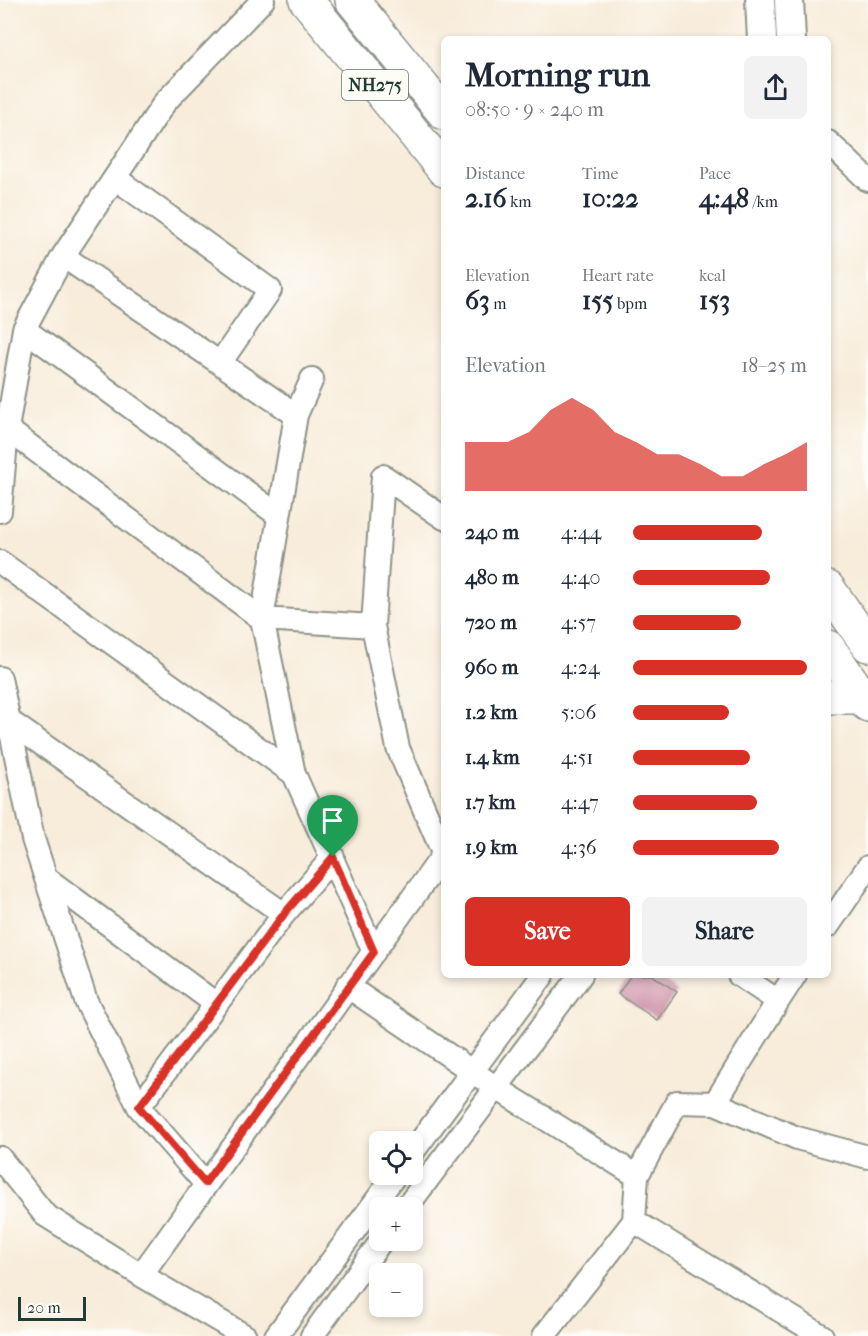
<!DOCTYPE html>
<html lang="en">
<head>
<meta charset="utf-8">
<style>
  :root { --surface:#fff; --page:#f2f2f3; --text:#1f2937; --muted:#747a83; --accent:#d93025 }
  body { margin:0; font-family:"IM FELL French Canon",serif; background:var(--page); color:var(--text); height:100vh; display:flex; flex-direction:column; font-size:22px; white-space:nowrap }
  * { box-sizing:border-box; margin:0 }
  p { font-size:20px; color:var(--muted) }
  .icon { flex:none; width:33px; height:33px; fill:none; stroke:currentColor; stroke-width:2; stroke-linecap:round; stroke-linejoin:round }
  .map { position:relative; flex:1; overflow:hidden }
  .panel { position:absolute; left:441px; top:36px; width:390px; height:942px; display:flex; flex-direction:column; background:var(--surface); border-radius:9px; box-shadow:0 3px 9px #0003 }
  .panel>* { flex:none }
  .fabs { position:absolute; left:369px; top:1131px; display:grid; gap:12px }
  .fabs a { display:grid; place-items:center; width:54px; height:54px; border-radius:9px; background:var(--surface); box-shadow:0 3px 9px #0003; font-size:30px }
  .scale { position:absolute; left:18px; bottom:15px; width:68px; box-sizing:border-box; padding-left:6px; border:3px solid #1f3d34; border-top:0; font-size:16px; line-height:21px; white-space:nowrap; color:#1f3d34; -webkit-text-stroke:4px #fdfcf7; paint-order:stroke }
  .pin { position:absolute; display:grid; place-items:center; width:51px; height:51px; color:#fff; margin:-62px -26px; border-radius:50% 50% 50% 0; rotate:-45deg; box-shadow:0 0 6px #0007 }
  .pin .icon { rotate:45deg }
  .round { display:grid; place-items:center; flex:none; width:63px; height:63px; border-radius:9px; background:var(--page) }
  .overview { display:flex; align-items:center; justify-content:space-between; height:102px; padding:0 24px }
  h1 { font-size:33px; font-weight:700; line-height:45px }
  .figures { display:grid; grid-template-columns:repeat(3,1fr); gap:9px; height:102px; padding:6px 24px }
  .figures div { display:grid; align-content:center }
  .figures b { font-size:26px; font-weight:700 }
  .figures small { font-size:16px; font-weight:400 }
  .figures p { font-size:16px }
  .chart { height:168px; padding:12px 24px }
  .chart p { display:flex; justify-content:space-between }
  .chart svg { width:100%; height:108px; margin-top:6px; fill:var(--accent); opacity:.7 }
  .button { display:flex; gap:12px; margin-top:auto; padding:12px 24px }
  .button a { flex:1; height:69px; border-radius:9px; background:var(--accent); color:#fff; font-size:24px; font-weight:700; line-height:69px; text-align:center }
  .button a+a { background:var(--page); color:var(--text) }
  ul { padding:0 24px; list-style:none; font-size:20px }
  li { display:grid; grid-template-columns:96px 72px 1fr; align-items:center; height:45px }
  li i { height:15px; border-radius:8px; background:var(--accent) }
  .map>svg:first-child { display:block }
  .building { fill:#cf91a9 }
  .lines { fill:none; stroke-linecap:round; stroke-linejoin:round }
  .minor-casing { stroke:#8c9487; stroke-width:26 }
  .major-casing { stroke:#8c9487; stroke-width:32 }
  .highway-casing { stroke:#8c9487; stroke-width:36 }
  .minor { stroke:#fff; stroke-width:22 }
  .major { stroke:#fff; stroke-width:28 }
  .highway { stroke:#fff; stroke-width:33 }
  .route-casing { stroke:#fff; stroke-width:12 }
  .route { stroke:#d93025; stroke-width:8 }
  .labels { text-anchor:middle; stroke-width:4.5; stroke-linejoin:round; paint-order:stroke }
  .shield { fill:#fdfcf7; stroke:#62766e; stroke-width:1.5 }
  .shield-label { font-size:18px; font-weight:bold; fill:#1f3d34 }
</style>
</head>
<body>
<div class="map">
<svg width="868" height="1336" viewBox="0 0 868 1336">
  <rect width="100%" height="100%" fill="#fdfcf7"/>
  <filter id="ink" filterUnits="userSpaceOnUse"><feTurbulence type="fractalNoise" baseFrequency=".0167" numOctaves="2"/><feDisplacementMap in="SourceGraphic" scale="12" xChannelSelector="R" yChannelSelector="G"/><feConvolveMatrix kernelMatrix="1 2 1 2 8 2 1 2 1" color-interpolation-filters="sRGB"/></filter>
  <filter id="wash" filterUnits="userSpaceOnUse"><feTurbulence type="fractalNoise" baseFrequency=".008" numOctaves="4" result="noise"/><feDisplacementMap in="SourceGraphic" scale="24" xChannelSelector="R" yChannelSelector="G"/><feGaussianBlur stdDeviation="1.35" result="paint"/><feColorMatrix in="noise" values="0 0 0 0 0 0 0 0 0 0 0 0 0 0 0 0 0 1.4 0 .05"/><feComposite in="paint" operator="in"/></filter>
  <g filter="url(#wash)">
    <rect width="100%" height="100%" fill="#f8ecda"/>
    <g id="blocks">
      <path class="building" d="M631,975H652L677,992L657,1020L618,994Z"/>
    </g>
  </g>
  <g filter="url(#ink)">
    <use href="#blocks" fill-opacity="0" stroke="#8c9487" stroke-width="1.5"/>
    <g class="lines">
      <defs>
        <path id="minor" d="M828,142L868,180
          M115,178L270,290L220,363
          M63,256L296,415L262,619L294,774L374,952
          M24,329L278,515
          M296,415L312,379
          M7,429L262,619L373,626
          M0,511L7,429L24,329L63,256L165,102L263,0
          M0,562L294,774
          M0,678L33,839L86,1001L139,1107L205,1183
          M9,721L284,914
          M444,855L398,748L373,626L383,476L444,518
          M46,878L216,1004
          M828,926L868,867
          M347,986L495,1087L637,1176L634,1221L822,1336
          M778,1001L795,975
          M715,1103L797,1138L868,1157
          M139,1107L284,914L333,857
          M412,1153L543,975
          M0,1158L45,1215L141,1275L245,1336
          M637,1176L677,1102L715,1103L778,1001L739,975
          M406,1208L581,975
          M141,1275L444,854
          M276,1336L396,1174
          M312,1336L382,1240
          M544,1336L634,1221"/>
        <path id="major" d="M760,0L762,39
          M789,0L791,39"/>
        <path id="highway" d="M306,0L444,170
          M352,0L444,113
          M828,588L868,645
          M828,647L868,705
          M828,697H863"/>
      </defs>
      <use href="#minor" class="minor-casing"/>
      <use href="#major" class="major-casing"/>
      <use href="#highway" class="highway-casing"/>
      <use href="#minor" class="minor"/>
      <use href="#major" class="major"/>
      <use href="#highway" class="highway"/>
    </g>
  </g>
  <g class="lines" filter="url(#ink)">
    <defs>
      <path id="route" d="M333,857L374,952L205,1183L139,1107L284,914Z"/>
    </defs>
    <use href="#route" class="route-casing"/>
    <use href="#route" class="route"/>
  </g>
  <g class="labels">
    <rect class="shield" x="342" y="70" width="66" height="30" rx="4.5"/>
    <g class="shield-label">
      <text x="375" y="91">NH275</text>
    </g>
  </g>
</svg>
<div class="fabs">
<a><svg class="icon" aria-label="locate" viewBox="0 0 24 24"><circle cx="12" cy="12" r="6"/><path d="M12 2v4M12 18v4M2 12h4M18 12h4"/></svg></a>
<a>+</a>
<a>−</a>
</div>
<div class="scale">20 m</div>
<div class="pin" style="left:333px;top:857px;background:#1e9e55"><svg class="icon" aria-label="arrive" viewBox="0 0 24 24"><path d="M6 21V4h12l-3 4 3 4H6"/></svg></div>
<section class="panel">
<div class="overview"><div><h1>Morning run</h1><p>08:50 · 9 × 240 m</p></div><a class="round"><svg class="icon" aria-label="share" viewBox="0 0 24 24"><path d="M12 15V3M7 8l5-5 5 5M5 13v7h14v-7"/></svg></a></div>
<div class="figures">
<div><p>Distance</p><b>2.16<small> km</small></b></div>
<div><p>Time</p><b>10:22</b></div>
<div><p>Pace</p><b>4:48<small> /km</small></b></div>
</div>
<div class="figures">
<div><p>Elevation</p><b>63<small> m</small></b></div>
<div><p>Heart rate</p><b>155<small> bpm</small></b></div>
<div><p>kcal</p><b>153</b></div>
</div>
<div class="chart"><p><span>Elevation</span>18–25 m</p>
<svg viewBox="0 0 160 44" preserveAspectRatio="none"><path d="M0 44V24L10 24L20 24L30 20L40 11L50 6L60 11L70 20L80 24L90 29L100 29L110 33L120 38L130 38L140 33L150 29L160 24V44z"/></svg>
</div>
<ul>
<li><b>240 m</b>4:44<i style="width:74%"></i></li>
<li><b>480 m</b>4:40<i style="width:79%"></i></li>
<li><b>720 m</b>4:57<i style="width:62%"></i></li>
<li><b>960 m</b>4:24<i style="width:100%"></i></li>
<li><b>1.2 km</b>5:06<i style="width:55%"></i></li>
<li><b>1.4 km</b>4:51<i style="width:67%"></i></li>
<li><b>1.7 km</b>4:47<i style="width:71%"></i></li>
<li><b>1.9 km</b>4:36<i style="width:84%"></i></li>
</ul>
<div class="button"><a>Save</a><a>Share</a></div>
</section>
</div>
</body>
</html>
